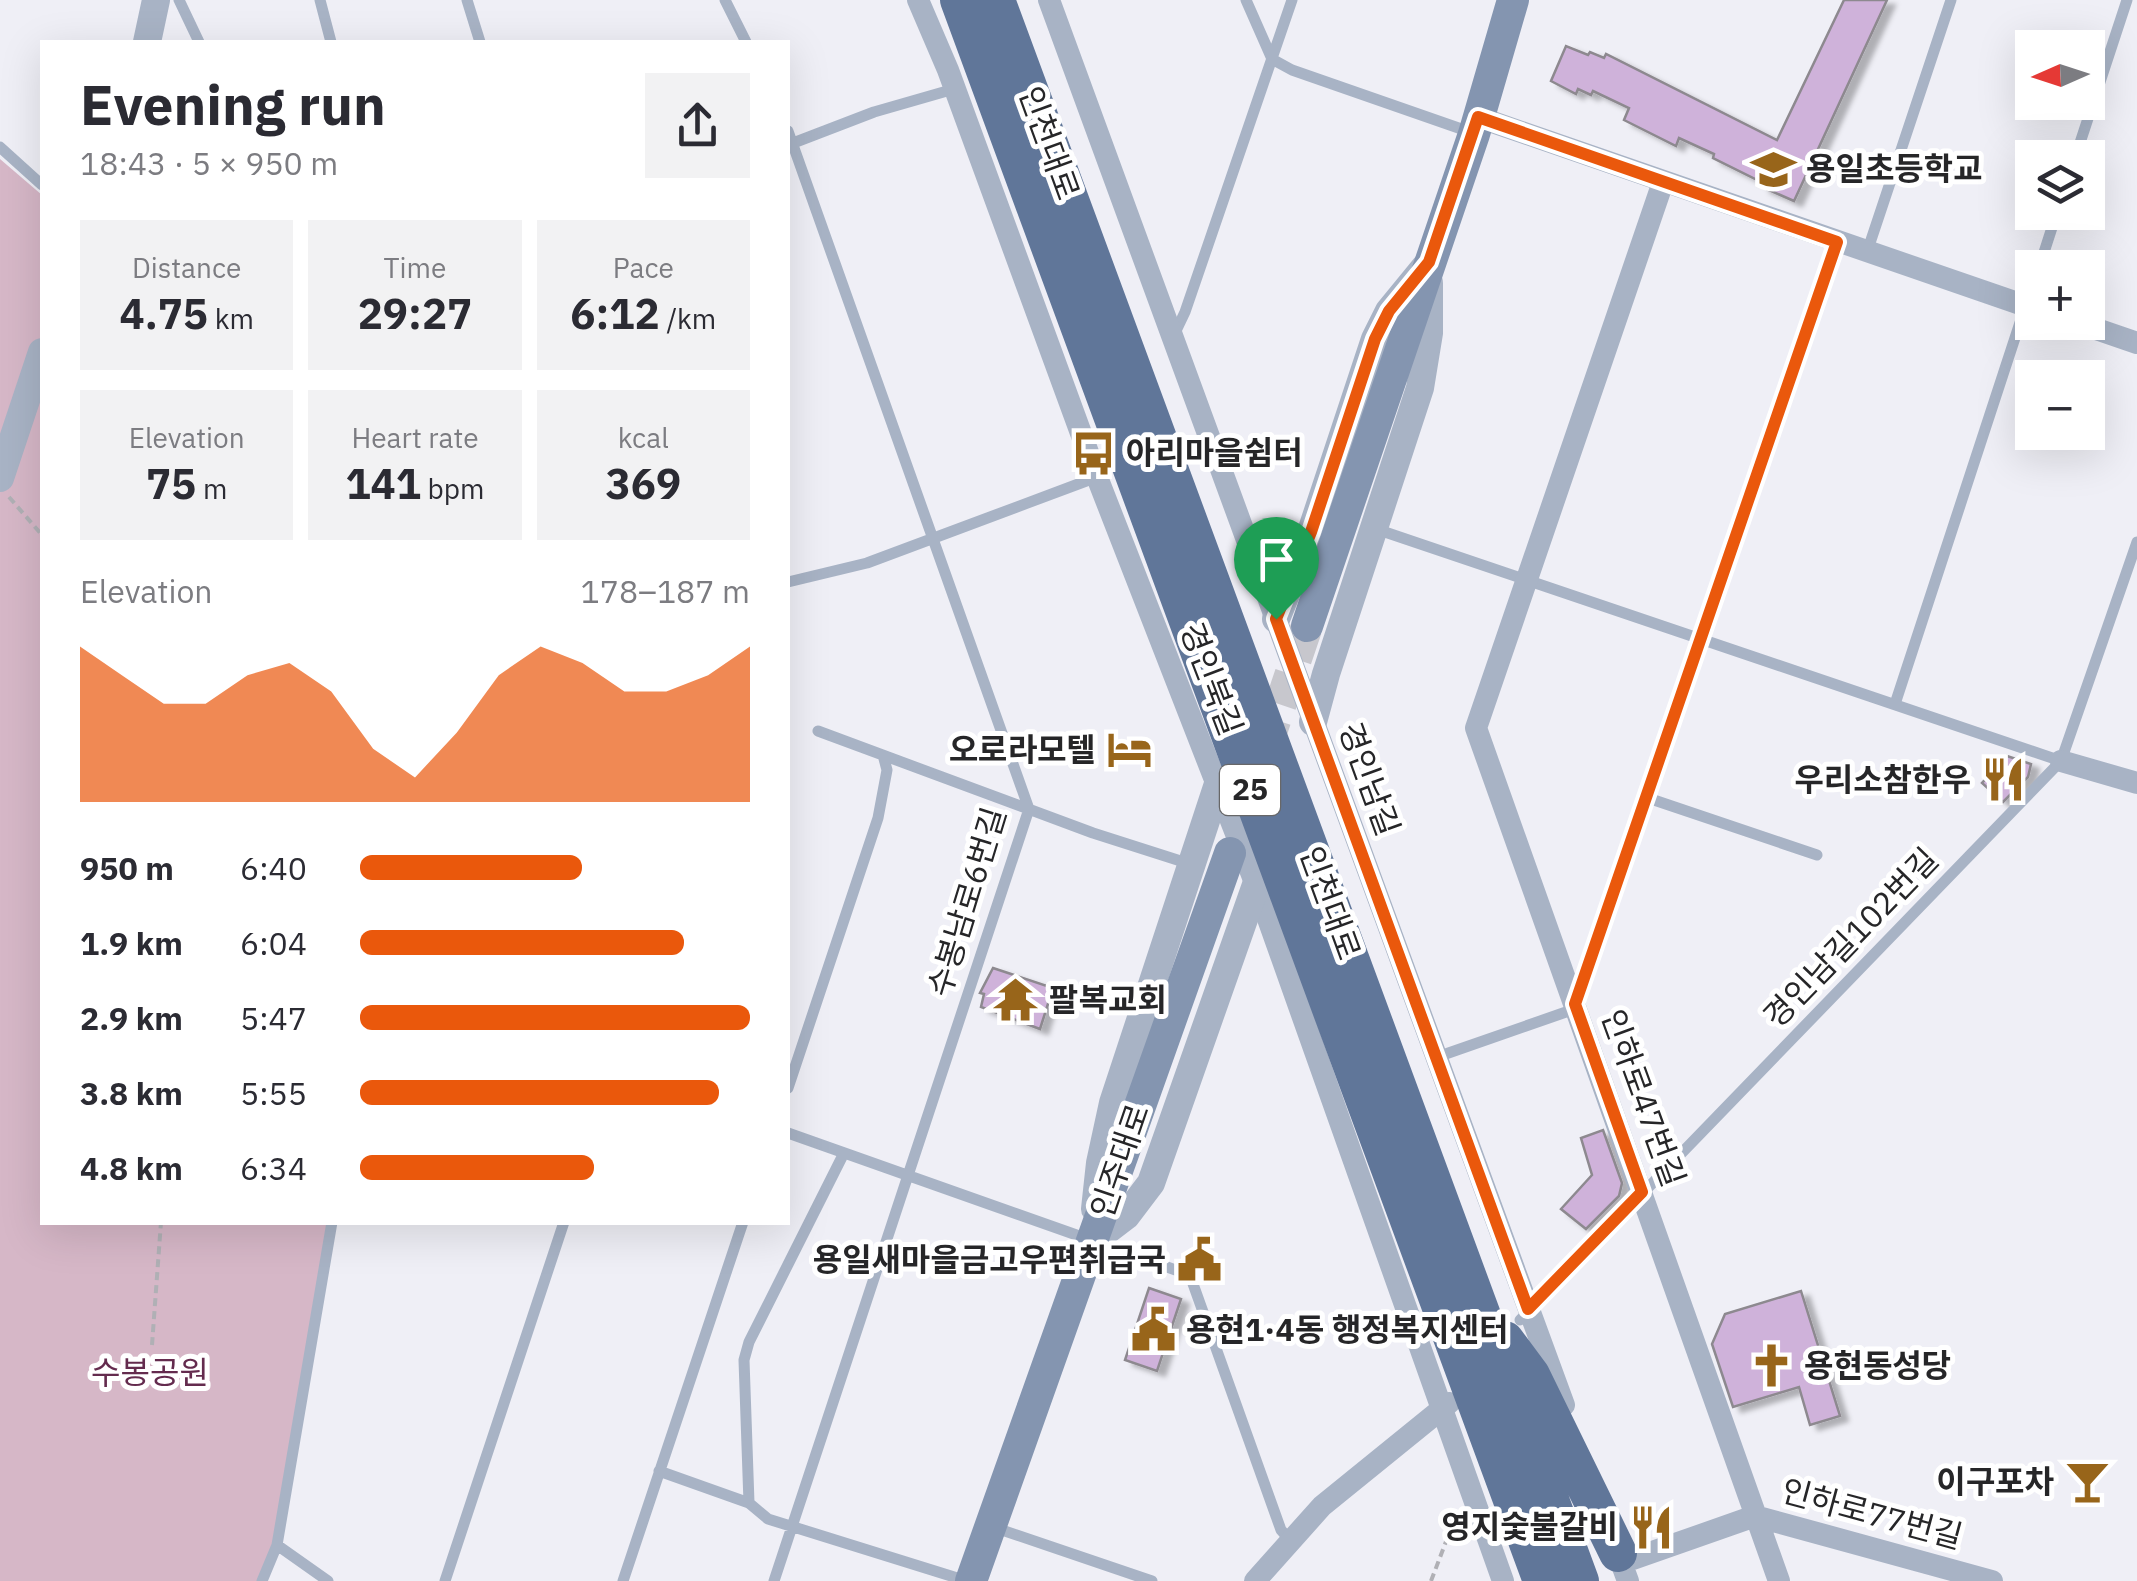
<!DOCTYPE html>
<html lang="en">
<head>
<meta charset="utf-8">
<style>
  :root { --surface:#fff; --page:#f2f2f3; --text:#2b2b33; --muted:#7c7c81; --accent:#ea580c }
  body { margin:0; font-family:"IBM Plex Sans","Noto Sans KR",sans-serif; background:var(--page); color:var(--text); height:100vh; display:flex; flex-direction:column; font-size:38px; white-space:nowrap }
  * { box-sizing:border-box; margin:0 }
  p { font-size:32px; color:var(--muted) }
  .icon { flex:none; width:55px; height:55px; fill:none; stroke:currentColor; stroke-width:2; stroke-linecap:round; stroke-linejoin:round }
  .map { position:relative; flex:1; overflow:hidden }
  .details { position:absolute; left:40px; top:40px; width:750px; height:1185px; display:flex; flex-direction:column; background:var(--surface); border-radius:0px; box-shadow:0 10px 40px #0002 }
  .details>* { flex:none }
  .needle { width:65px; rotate:267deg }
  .buttons { position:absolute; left:2015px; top:30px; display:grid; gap:20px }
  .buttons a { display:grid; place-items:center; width:90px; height:90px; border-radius:0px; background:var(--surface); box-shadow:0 10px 40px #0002; font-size:50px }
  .pin { position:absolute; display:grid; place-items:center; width:85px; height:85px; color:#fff; margin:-102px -42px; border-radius:50% 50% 50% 0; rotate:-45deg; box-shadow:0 0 10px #0007 }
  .pin .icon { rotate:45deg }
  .round { display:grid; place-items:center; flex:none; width:105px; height:105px; border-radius:0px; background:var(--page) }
  .overview { display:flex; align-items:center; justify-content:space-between; height:170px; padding:0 40px }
  h1 { font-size:55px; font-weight:800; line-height:75px }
  .figures { display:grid; grid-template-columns:repeat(3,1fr); gap:15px; height:170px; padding:10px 40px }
  .figures div { display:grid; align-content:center; border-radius:0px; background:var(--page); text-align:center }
  .figures b { font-size:42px; font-weight:800 }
  .figures small { font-size:28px; font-weight:400 }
  .figures p { font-size:28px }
  .chart { height:280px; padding:20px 40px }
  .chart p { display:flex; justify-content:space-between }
  .chart svg { width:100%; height:180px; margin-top:10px; fill:var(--accent); opacity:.7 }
  ul { padding:0 40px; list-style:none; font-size:32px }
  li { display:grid; grid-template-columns:160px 120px 1fr; align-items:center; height:75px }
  li i { height:25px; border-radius:12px; background:var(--accent) }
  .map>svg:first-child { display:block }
  .green { fill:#d6b7c7 }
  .building { fill:#cfb2da; stroke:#8d898f; stroke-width:2.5; filter:url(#shadow) }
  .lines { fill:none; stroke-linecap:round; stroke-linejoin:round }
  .secondary-tunnel { stroke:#c7c7cd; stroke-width:32; stroke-dasharray:32 16; stroke-linecap:butt }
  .path { stroke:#b0b0b5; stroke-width:4; stroke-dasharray:8 5; stroke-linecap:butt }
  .service { stroke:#a8b3c5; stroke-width:11 }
  .minor { stroke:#a8b3c5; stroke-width:22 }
  .tertiary { stroke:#a8b3c5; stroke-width:28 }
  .secondary { stroke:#8495b0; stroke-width:32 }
  .trunk { stroke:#607699; stroke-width:38 }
  .route-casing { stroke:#fff; stroke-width:20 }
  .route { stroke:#ea580c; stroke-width:12 }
  .labels { text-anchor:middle; stroke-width:10; stroke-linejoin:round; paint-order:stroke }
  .shield { fill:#fff; stroke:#676768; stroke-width:2.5 }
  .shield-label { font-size:30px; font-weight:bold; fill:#262628 }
  .street-label { font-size:32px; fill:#262628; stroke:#fff }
  .poi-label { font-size:32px; font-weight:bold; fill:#262628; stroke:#fff; text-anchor:start }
  .park-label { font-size:32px; fill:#642b4e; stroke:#fff }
</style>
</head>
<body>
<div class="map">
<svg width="2137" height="1581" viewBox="0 0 2137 1581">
  <defs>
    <filter id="shadow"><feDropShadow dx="8" dy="5" stdDeviation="2.5" flood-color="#0004"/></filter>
  </defs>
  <rect width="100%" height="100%" fill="#efeff6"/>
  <path class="green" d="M0,159L42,195V1222L328,1223L275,1545L258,1581H0Z"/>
  <path class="building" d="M1844,0H1887L1794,201L1762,187L1763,183L1713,158L1714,154L1679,138L1676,146L1624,120L1629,108L1593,91L1591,95L1578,89L1576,94L1551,81L1566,46L1588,55L1590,52L1604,58L1606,54L1777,140Z
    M2007,756L2031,764L2028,777L2003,802L1982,783Z
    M993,968L1053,988L1040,1029L981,1007L984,994L980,993Z
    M1603,1130L1622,1183L1619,1196L1586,1229L1561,1209L1592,1175L1581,1138Z
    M1149,1288L1181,1299L1157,1371L1125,1360Z
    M1801,1291L1840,1416L1810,1425L1799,1387L1733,1407L1712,1344L1725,1314Z"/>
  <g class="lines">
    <path class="secondary-tunnel" d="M1265,750L1307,626"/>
    <path class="path" d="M9,497L42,535
      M152,1345L161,1222
      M1431,1581L1450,1531L1459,1517"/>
    <path class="service" d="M179,0L199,42
      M320,0L331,42
      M467,0L480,42
      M725,0L746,42
      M1246,0L1272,59L1292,70L1470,132
      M788,145L874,112L954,89
      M0,147L42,185
      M2075,158L2127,0
      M1867,252L1951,0
      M2039,268L2057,212
      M1175,333L1185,312L1292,0
      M1376,529L2061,761
      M788,582L867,563L1097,477
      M1895,704L2032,286
      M818,731L1093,833L1190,864
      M1645,797L1817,855
      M1437,1057L1566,1012L1575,1004L1837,242
      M788,1088L878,818L887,770L883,755
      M788,1133L1184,1273L1192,1281L1281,1530L1291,1541
      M1520,1320L2061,761L2137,542
      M659,1471L749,1503L768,1519L967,1581
      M749,1503L744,1360L749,1342L844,1153
      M993,1527L1152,1581
      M277,1545L328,1581
      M262,1581L277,1545L332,1222
      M445,1581L564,1222
      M623,1581L743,1222
      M774,1581L1029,809L788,131"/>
    <path class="minor" d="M918,0L948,70L1097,477L1256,885L1503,1581
      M1049,0L1564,1405
      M1478,117L2032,308
      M1663,182L1476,728L1779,1581
      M2076,322L2137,343
      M2061,761L2137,783
      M1614,1543L1628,1581
      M1621,1563L1755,1516L1992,1581
      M1255,1581L1322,1506L1449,1403"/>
    <path class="tertiary" d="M147,42L156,0
      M0,478L42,352
      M1276,619L1311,532L1375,339L1389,311L1425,267
      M1313,722L1326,674L1420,388L1429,333V283
      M1095,1209L1100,1163L1113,1103L1218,784
      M1092,1242L1126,1216L1151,1183L1256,885"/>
    <path class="secondary" d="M1307,626L1474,134L1513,0
      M971,1581L1230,853"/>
    <path class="trunk" d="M959,0L1542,1581
      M996,0L1580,1581
      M1505,1340L1531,1375L1618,1553"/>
  </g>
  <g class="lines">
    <defs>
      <path id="route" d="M1478,117L1837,242L1575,1004L1642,1192L1528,1309L1276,619L1311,532L1375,339L1389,311L1429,262Z"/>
    </defs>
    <use href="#route" class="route-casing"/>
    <use href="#route" class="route"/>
  </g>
  <defs>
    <symbol id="school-bare" viewBox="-9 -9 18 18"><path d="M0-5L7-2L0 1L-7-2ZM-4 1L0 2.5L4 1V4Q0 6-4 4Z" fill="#98651a" stroke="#fff" stroke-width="2.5" paint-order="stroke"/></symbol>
    <symbol id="bus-bare" viewBox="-9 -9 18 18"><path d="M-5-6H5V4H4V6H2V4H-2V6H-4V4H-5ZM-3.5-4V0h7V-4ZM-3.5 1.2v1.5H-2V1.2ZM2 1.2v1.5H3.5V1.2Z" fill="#98651a" stroke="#fff" stroke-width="2.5" paint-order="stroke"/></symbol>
    <symbol id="hotel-bare" viewBox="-9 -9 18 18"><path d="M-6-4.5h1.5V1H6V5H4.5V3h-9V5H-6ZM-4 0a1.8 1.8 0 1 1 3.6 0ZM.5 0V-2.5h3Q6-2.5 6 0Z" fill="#98651a" stroke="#fff" stroke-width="2.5" paint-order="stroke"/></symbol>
    <symbol id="restaurant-bare" viewBox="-9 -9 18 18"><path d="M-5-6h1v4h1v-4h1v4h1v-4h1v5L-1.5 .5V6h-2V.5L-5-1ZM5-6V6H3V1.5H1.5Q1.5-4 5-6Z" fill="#98651a" stroke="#fff" stroke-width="2.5" paint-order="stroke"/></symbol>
    <symbol id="temple-bare" viewBox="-9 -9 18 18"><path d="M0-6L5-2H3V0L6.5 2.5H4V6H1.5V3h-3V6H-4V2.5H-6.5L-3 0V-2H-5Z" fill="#98651a" stroke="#fff" stroke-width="2.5" paint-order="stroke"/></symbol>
    <symbol id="civic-bare" viewBox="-9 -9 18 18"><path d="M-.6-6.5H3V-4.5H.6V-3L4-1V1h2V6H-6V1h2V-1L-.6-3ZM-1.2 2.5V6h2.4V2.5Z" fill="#98651a" stroke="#fff" stroke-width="2.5" paint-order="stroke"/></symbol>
    <symbol id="church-bare" viewBox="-9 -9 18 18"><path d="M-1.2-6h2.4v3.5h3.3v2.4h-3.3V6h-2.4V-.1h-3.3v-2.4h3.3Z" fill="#98651a" stroke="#fff" stroke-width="2.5" paint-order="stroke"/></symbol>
    <symbol id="bar-bare" viewBox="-9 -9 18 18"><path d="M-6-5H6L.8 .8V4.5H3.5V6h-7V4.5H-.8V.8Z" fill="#98651a" stroke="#fff" stroke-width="2.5" paint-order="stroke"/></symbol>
  </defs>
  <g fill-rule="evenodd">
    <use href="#school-bare" x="1742" y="138" width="63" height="63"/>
    <use href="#bus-bare" x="1062" y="422" width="63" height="63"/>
    <use href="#hotel-bare" x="1098" y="718" width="63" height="63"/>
    <use href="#restaurant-bare" x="1972" y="748" width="63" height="63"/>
    <use href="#temple-bare" x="984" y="968" width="63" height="63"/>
    <use href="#civic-bare" x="1168" y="1228" width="63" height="63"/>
    <use href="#civic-bare" x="1122" y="1298" width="63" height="63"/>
    <use href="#church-bare" x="1740" y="1334" width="63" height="63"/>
    <use href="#bar-bare" x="2056" y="1450" width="63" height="63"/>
    <use href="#restaurant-bare" x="1620" y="1496" width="63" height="63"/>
  </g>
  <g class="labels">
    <rect class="shield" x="1220" y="765" width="60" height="50" rx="8"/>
    <g class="shield-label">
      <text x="1250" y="800">25</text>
    </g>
    <g class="street-label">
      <text transform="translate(1049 143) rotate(70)" y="11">인천대로</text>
      <text transform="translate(1211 679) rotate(69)" y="11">경인북길</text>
      <text transform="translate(1369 779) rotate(70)" y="11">경인남길</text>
      <text transform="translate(967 902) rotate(-73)" y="11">수봉남로6번길</text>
      <text transform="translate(1330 903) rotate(70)" y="11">인천대로</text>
      <text transform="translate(1851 938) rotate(-46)" y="11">경인남길102번길</text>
      <text transform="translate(1643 1098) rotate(70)" y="11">인하로47번길</text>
      <text transform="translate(1120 1161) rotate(-71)" y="11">인주대로</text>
      <text transform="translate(1872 1514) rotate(15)" y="11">인하로77번길</text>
    </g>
    <g class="poi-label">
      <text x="1806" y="180">용일초등학교</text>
      <text x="1126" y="464">아리마을쉼터</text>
      <text x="1096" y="761" text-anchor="end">오로라모텔</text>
      <text x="1971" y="791" text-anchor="end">우리소참한우</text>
      <text x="1049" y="1011">팔복교회</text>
      <text x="1166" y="1271" text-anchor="end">용일새마을금고우편취급국</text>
      <text x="1186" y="1341">용현1·4동 행정복지센터</text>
      <text x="1804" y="1377">용현동성당</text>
      <text x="2054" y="1493" text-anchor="end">이구포차</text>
      <text x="1618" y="1538" text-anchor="end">영지숯불갈비</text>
    </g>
    <g class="park-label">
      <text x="150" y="1384">수봉공원</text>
    </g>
  </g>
</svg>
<div class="buttons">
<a><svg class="needle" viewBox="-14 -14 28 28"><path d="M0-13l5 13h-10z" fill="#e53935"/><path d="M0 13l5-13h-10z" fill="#7c7c81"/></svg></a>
<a><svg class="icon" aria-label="layers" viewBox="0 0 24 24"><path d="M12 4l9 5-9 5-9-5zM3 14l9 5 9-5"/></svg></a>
<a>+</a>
<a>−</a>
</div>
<div class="pin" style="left:1276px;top:619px;background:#1e9e55"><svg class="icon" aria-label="arrive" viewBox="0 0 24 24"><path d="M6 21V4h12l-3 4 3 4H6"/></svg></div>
<section class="details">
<div class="overview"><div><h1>Evening run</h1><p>18:43 · 5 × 950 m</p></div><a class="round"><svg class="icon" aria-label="share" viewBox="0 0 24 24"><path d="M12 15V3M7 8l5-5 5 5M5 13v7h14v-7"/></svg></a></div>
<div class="figures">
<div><p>Distance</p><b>4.75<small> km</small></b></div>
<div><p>Time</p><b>29:27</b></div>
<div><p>Pace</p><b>6:12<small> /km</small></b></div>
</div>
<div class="figures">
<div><p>Elevation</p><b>75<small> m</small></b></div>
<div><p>Heart rate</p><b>141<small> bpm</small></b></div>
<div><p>kcal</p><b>369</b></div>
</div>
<div class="chart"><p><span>Elevation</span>178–187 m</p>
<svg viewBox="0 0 160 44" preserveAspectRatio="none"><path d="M0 44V6L10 13L20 20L30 20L40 13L50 10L60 17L70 31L80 38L90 27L100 13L110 6L120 10L130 17L140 17L150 13L160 6V44z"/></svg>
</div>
<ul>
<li><b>950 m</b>6:40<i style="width:57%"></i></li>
<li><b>1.9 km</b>6:04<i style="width:83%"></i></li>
<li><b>2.9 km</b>5:47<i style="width:100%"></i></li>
<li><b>3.8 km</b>5:55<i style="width:92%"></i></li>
<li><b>4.8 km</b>6:34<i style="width:60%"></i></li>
</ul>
</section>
</div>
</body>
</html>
